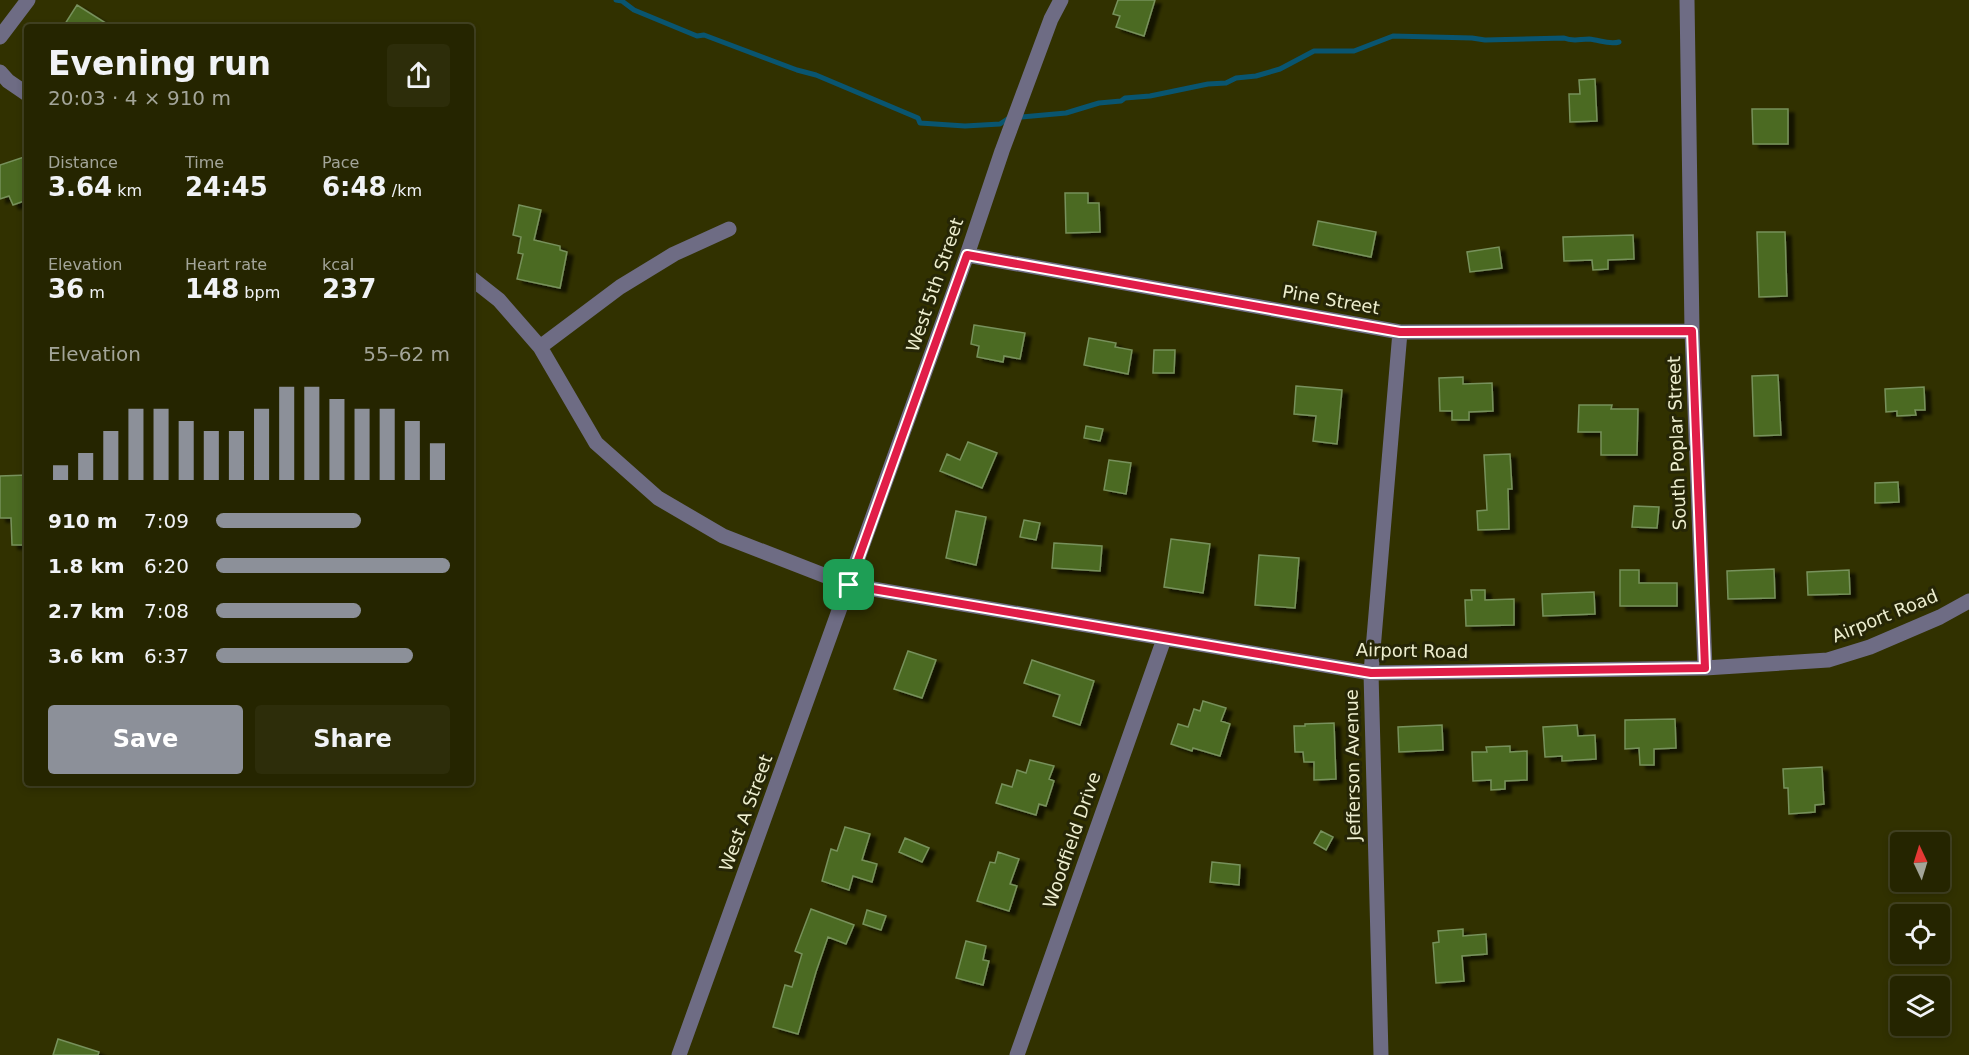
<!DOCTYPE html>
<html lang="en">
<head>
<meta charset="utf-8">
<style>
  :root { --surface:#252500; --page:#2d2d0a; --text:#f1f3f6; --muted:#a3a599; --line:#424222; --accent:#8c9099 }
  body { margin:0; font-family:"DejaVu Sans",sans-serif; background:var(--page); color:var(--text); height:100vh; display:flex; flex-direction:column; font-size:22px; white-space:nowrap }
  * { box-sizing:border-box; margin:0 }
  p { font-size:20px; color:var(--muted) }
  .icon { flex:none; width:33px; height:33px; fill:none; stroke:currentColor; stroke-width:2; stroke-linecap:round; stroke-linejoin:round }
  .map { position:relative; flex:1; overflow:hidden }
  .side { position:absolute; left:24px; top:24px; width:450px; height:762px; display:flex; flex-direction:column; background:var(--surface); border-radius:6px; box-shadow:0 3px 9px #0003,0 0 0 2px var(--line) }
  .side>* { flex:none }
  .needle { width:39px; rotate:356deg }
  .fabs { position:absolute; left:1890px; top:832px; display:grid; gap:12px }
  .fabs a { display:grid; place-items:center; width:60px; height:60px; border-radius:6px; background:var(--surface); box-shadow:0 3px 9px #0003,0 0 0 2px var(--line); font-size:30px }
  .pin { position:absolute; display:grid; place-items:center; width:51px; height:51px; color:#fff; margin:-26px; border-radius:12px; box-shadow:0 3px 9px #0006 }
  .round { display:grid; place-items:center; flex:none; width:63px; height:63px; border-radius:6px; background:var(--page) }
  .summary { display:flex; align-items:center; justify-content:space-between; height:102px; padding:0 24px }
  h1 { font-size:33px; font-weight:700; line-height:45px }
  .metrics { display:grid; grid-template-columns:repeat(3,1fr); gap:9px; height:102px; padding:6px 24px }
  .metrics div { display:grid; align-content:center }
  .metrics b { font-size:26px; font-weight:700 }
  .metrics small { font-size:16px; font-weight:400 }
  .metrics p { font-size:16px }
  .chart { height:168px; padding:12px 24px }
  .chart p { display:flex; justify-content:space-between }
  .chart svg { width:100%; height:108px; margin-top:6px; stroke:var(--accent); stroke-width:6 }
  .cta { display:flex; gap:12px; margin-top:auto; padding:12px 24px }
  .cta a { flex:1; height:69px; border-radius:6px; background:var(--accent); color:#fff; font-size:24px; font-weight:700; line-height:69px; text-align:center }
  .cta a+a { background:var(--page); color:var(--text) }
  ul { padding:0 24px; list-style:none; font-size:20px }
  li { display:grid; grid-template-columns:96px 72px 1fr; align-items:center; height:45px }
  li i { height:15px; border-radius:8px; background:var(--accent) }
  .map>svg:first-child { display:block }
  .lines { fill:none; stroke-linecap:round; stroke-linejoin:round }
  .stream { stroke:#095570; stroke-width:5 }
  .building { fill:#4b6a22; stroke:#77915b; stroke-width:1.5; filter:url(#shadow) }
  .minor { stroke:#6e6c84; stroke-width:15 }
  .route-casing { stroke:#fff; stroke-width:12 }
  .route { stroke:#e11d48; stroke-width:8 }
  .labels { text-anchor:middle; stroke-width:6; stroke-linejoin:round; paint-order:stroke }
  .street-label { font-size:18px; fill:#edeecf; stroke:#262606 }
</style>
</head>
<body>
<div class="map">
<svg width="1969" height="1055" viewBox="0 0 1969 1055">
  <defs>
    <filter id="shadow"><feDropShadow dx="6" dy="4" stdDeviation="1.5" flood-color="#0009"/></filter>
  </defs>
  <rect width="100%" height="100%" fill="#313100"/>
  <g class="lines">
    <path class="stream" d="M616,0L622,1L634,10L697,36L704,35L797,70L816,75L918,118L920,123L965,126L1000,124L1009,118L1066,113L1099,103L1121,101L1125,98L1150,96L1208,84L1226,83L1236,78L1256,76L1280,69L1314,51H1354L1393,36L1472,38L1485,40L1564,38C1573,42 1580,39 1589,39C1600,40 1609,45 1619,42"/>
  </g>
  <path class="building" d="M1118,0H1155L1144,36L1116,27L1120,16L1113,14Z
    M77,5L112,27H63Z
    M1595,79L1597,121L1570,122L1569,94H1580L1579,80Z
    M1752,109H1788V144H1753Z
    M27,156V200L13,205L9,196L0,199V165Z
    M1065,193H1088V203H1099L1100,232L1066,233Z
    M519,205L541,210L534,240L560,246V250L567,252L560,288L517,279L523,254L518,253L521,237L513,235Z
    M1318,221L1376,232L1371,257L1313,245Z
    M1757,232H1785L1787,296L1759,297Z
    M1633,235L1634,259L1608,260V269L1593,270L1592,260L1564,261L1563,237Z
    M1499,247L1502,268L1470,272L1467,252Z
    M974,325L1025,333L1020,359L1004,356L1003,362L977,357L979,346L971,344Z
    M1089,338L1116,343L1115,347L1132,350L1128,374L1084,365Z
    M1154,350H1175L1174,373H1153Z
    M1778,375L1781,435L1754,436L1752,376Z
    M1463,377V384L1492,383L1493,411L1469,412V420H1452V411H1440L1439,378Z
    M1296,386L1342,390L1337,444L1313,441L1316,416L1294,414Z
    M1924,387L1925,410H1915L1916,415L1897,416V411L1886,412L1885,389Z
    M1579,405H1612L1611,409H1638L1637,455H1601V432H1578Z
    M1086,426L1103,429L1100,441L1084,438Z
    M968,442L997,453L982,488L940,471L947,454L960,460Z
    M1510,454L1512,489H1508L1509,529L1478,530L1477,511L1487,510L1484,455Z
    M1109,460L1131,463L1126,494L1104,490Z
    M27,475V545H12L11,518H0V476Z
    M1898,482L1899,502L1875,503V483Z
    M1634,506L1659,507L1657,528L1632,527Z
    M956,511L986,517L976,565L946,558Z
    M1024,520L1040,523L1036,540L1020,537Z
    M1171,539L1210,544L1203,593L1164,587Z
    M1054,543L1102,546L1100,571L1052,568Z
    M1259,555L1299,558L1295,608L1255,605Z
    M1774,569L1775,598L1728,599L1727,571Z
    M1620,570H1639V583H1677V606H1620Z
    M1849,570L1850,594L1808,595L1807,572Z
    M1471,590H1485V600L1514,599V625L1466,626L1465,600H1472Z
    M1594,592L1595,614L1543,616L1542,594Z
    M908,651L936,660L922,698L894,689Z
    M1032,660L1094,681L1080,725L1053,716L1060,695L1024,683Z
    M1203,701L1226,708L1221,721L1230,724L1220,756L1193,748L1192,751L1171,744L1178,724L1188,727L1194,709L1200,711Z
    M1675,719L1676,748L1654,749V765H1640L1639,748L1625,749V720Z
    M1334,723L1336,779L1314,780V762H1304L1303,752H1295L1294,726H1305V724Z
    M1442,725L1443,750L1399,752L1398,727Z
    M1577,725L1578,736L1595,735L1596,759L1562,761V756L1545,757L1543,727Z
    M1510,746V752L1527,751V780L1505,781V789L1491,790V780L1473,781L1472,752H1487L1486,747Z
    M1030,760L1054,766L1049,779L1054,781L1046,806L1039,804L1036,815L996,803L1002,784L1012,787L1017,770L1026,773Z
    M1822,767L1824,804L1815,805V812L1789,814L1788,788H1784L1783,769Z
    M845,827L870,834L862,860L877,864L872,882L853,876L849,890L822,881L831,849L837,851Z
    M1321,831L1333,837L1326,850L1314,843Z
    M905,838L929,848L922,862L899,852Z
    M998,852L1019,859L1010,884L1017,886L1009,911L977,901L990,862L995,863Z
    M1212,862L1240,865L1239,885L1210,882Z
    M811,909L854,925L846,944L828,937L816,972L798,1034L773,1027L785,985L792,987L802,954L795,951Z
    M867,910L886,916L881,930L863,924Z
    M1463,929V936L1486,934L1487,954L1462,956L1464,981L1436,983L1433,943L1439,942L1438,931Z
    M966,941L986,946L983,960L989,961L983,985L956,978Z
    M58,1039L99,1052L98,1055H53Z"/>
  <g class="lines">
    <path class="minor" d="M1687,0L1692,331L1705,668
      M0,37L28,0
      M0,72L8,81L27,94
      M967,255L1400,332L1692,331
      M471,278L499,300L540,347L596,443L658,498L723,536L849,585L1371,673L1705,668L1828,660L1870,647L1940,617L1969,601
      M540,347L620,287L674,254L729,229
      M679,1055L967,255L1002,151L1051,19L1061,0
      M1017,1055L1164,639
      M1381,1055L1371,673L1400,332"/>
  </g>
  <g class="lines">
    <defs>
      <path id="route" d="M967,255L1400,332L1692,331L1705,668L1371,673L849,585Z"/>
    </defs>
    <use href="#route" class="route-casing"/>
    <use href="#route" class="route"/>
  </g>
  <g class="labels">
    <g class="street-label">
      <text transform="translate(935 285) rotate(-71)" y="6">West 5th Street</text>
      <text transform="translate(1331 300) rotate(10)" y="6">Pine Street</text>
      <text transform="translate(1677 443) rotate(-92)" y="6">South Poplar Street</text>
      <text transform="translate(1885 616) rotate(-22)" y="6">Airport Road</text>
      <text transform="translate(1412 651) rotate(1)" y="6">Airport Road</text>
      <text transform="translate(1353 765) rotate(-91)" y="6">Jefferson Avenue</text>
      <text transform="translate(746 813) rotate(-70)" y="6">West A Street</text>
      <text transform="translate(1072 840) rotate(-71)" y="6">Woodfield Drive</text>
    </g>
  </g>
</svg>
<div class="fabs">
<a><svg class="needle" viewBox="-14 -14 28 28"><path d="M0-13l5 13h-10z" fill="#e53935"/><path d="M0 13l5-13h-10z" fill="#a3a599"/></svg></a>
<a><svg class="icon" aria-label="locate" viewBox="0 0 24 24"><circle cx="12" cy="12" r="6"/><path d="M12 2v4M12 18v4M2 12h4M18 12h4"/></svg></a>
<a><svg class="icon" aria-label="layers" viewBox="0 0 24 24"><path d="M12 4l9 5-9 5-9-5zM3 14l9 5 9-5"/></svg></a>
</div>
<div class="pin" style="left:849px;top:585px;background:#1e9e55"><svg class="icon" aria-label="arrive" viewBox="0 0 24 24"><path d="M6 21V4h12l-3 4 3 4H6"/></svg></div>
<section class="side">
<div class="summary"><div><h1>Evening run</h1><p>20:03 · 4 × 910 m</p></div><a class="round"><svg class="icon" aria-label="share" viewBox="0 0 24 24"><path d="M12 15V3M7 8l5-5 5 5M5 13v7h14v-7"/></svg></a></div>
<div class="metrics">
<div><p>Distance</p><b>3.64<small> km</small></b></div>
<div><p>Time</p><b>24:45</b></div>
<div><p>Pace</p><b>6:48<small> /km</small></b></div>
</div>
<div class="metrics">
<div><p>Elevation</p><b>36<small> m</small></b></div>
<div><p>Heart rate</p><b>148<small> bpm</small></b></div>
<div><p>kcal</p><b>237</b></div>
</div>
<div class="chart"><p><span>Elevation</span>55–62 m</p>
<svg viewBox="0 0 160 44" preserveAspectRatio="none"><path d="M5 44V38M15 44V33M25 44V24M35 44V15M45 44V15M55 44V20M65 44V24M75 44V24M85 44V15M95 44V6M105 44V6M115 44V11M125 44V15M135 44V15M145 44V20M155 44V29"/></svg>
</div>
<ul>
<li><b>910 m</b>7:09<i style="width:62%"></i></li>
<li><b>1.8 km</b>6:20<i style="width:100%"></i></li>
<li><b>2.7 km</b>7:08<i style="width:62%"></i></li>
<li><b>3.6 km</b>6:37<i style="width:84%"></i></li>
</ul>
<div class="cta"><a>Save</a><a>Share</a></div>
</section>
</div>
</body>
</html>
